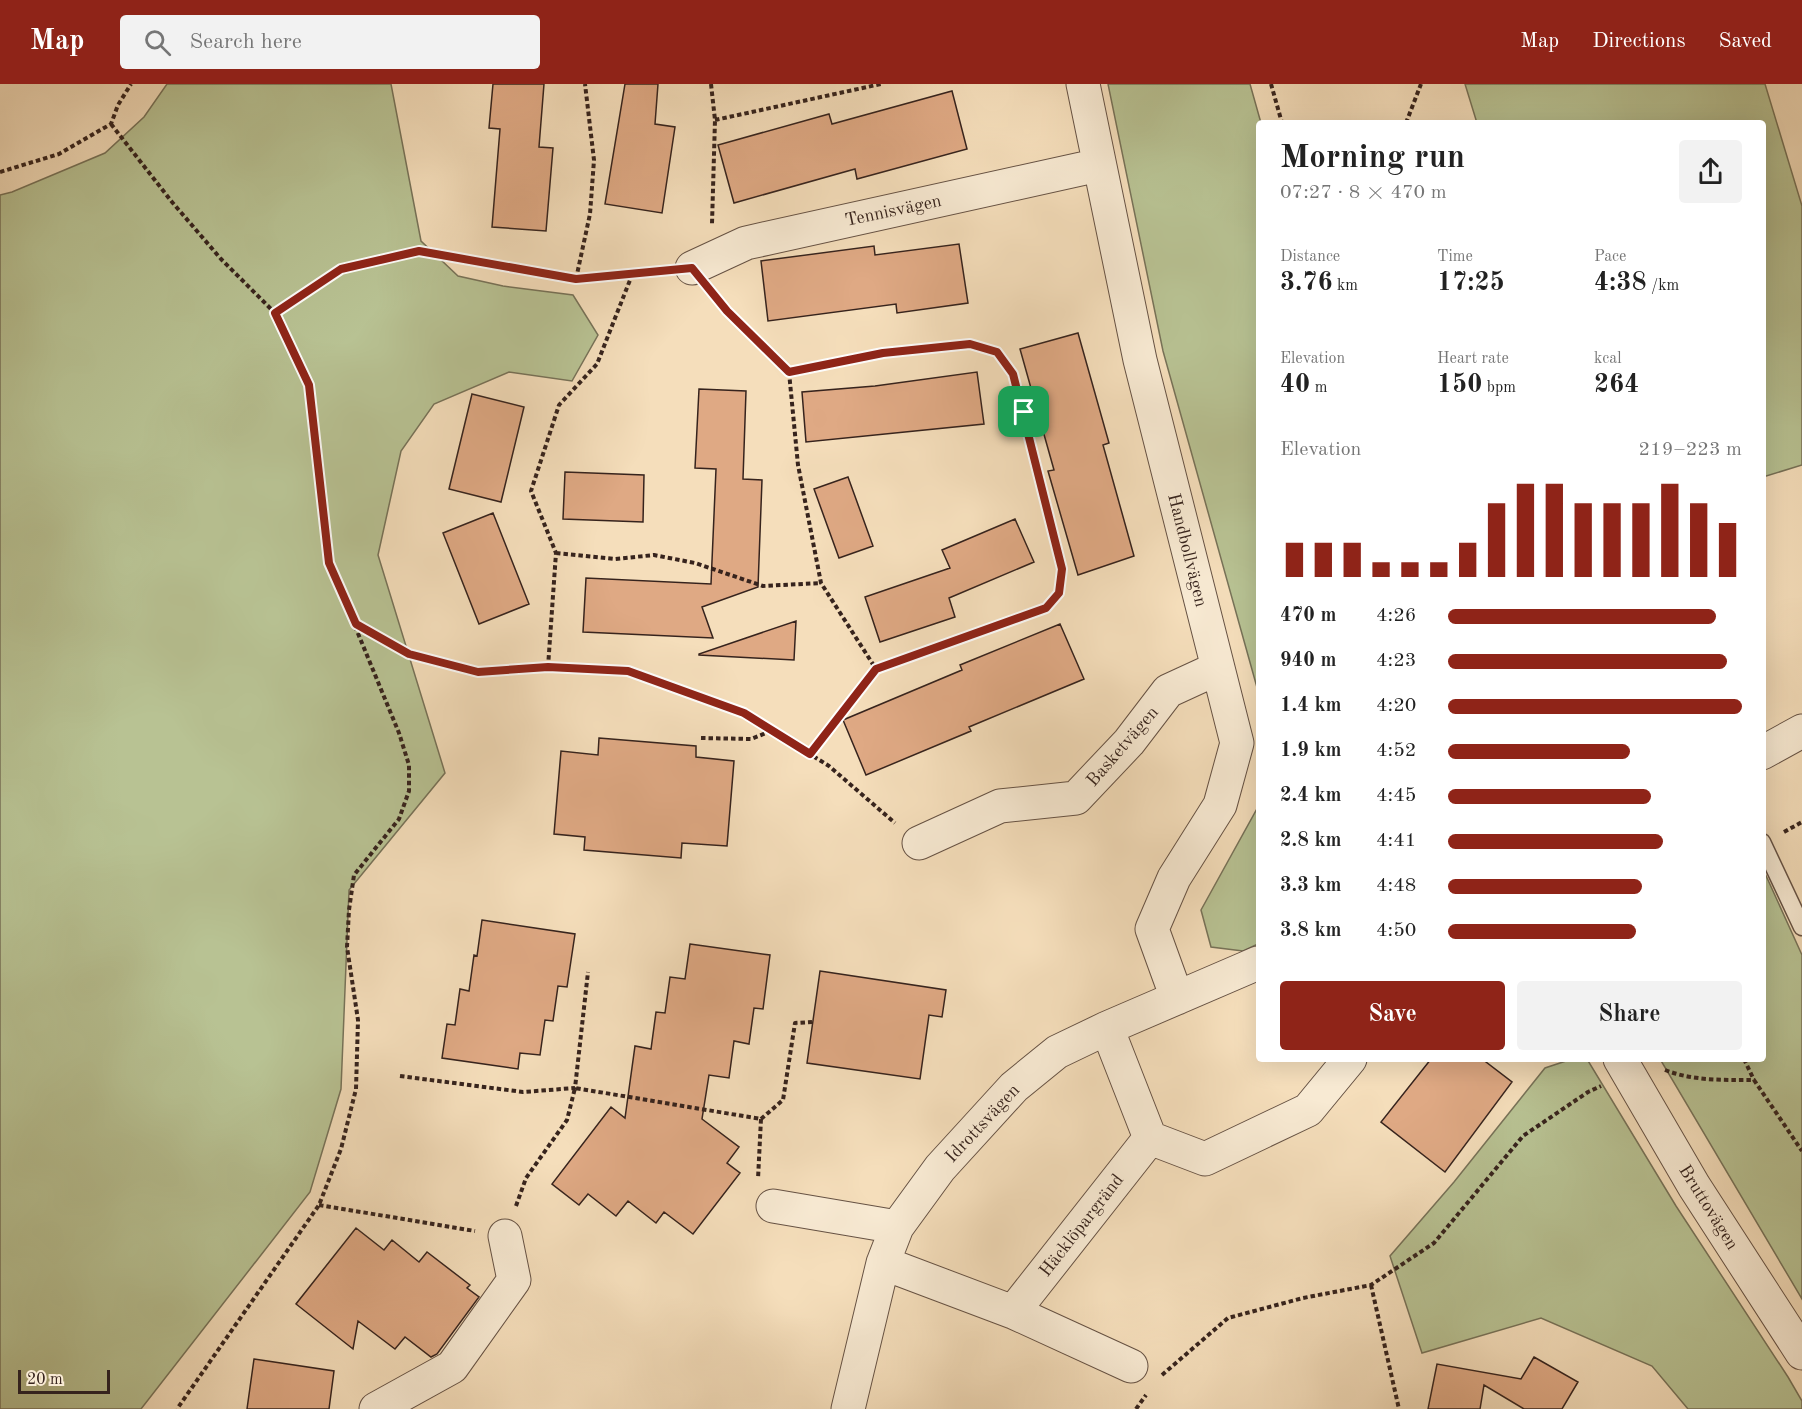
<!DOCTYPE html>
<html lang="en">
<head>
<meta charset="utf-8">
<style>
  :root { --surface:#fff; --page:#f2f2f2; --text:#222; --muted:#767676; --accent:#8f2418 }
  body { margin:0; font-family:"Old Standard TT",serif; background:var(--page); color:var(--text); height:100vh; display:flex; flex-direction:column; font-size:22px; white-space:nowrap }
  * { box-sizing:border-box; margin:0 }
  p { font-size:20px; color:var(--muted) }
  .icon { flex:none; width:33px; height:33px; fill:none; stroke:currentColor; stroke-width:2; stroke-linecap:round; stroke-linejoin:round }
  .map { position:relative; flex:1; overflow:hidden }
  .panel { position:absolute; left:1256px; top:36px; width:510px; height:942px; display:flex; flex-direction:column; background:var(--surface); border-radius:6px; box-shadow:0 6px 24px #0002 }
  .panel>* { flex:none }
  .scale { position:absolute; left:18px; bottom:15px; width:92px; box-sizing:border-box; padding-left:6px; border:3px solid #36231d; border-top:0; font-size:16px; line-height:21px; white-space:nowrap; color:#36231d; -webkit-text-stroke:4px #f8ead3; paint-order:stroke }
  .pin { position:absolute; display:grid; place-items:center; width:51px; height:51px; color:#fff; margin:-26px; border-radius:12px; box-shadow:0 3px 9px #0006 }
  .round { display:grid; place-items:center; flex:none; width:63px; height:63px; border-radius:6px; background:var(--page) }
  .overview { display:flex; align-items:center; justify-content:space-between; height:102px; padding:0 24px }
  h1 { font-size:33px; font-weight:700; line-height:45px }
  .stats { display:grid; grid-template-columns:repeat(3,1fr); gap:9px; height:102px; padding:6px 24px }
  .stats div { display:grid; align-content:center }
  .stats b { font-size:26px; font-weight:700 }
  .stats small { font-size:16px; font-weight:400 }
  .stats p { font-size:16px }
  .chart { height:168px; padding:12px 24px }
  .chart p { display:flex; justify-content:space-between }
  .chart svg { width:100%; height:108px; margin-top:6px; stroke:var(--accent); stroke-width:6 }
  .cta { display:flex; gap:12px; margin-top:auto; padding:12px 24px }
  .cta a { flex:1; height:69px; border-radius:6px; background:var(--accent); color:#fff; font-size:24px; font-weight:700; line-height:69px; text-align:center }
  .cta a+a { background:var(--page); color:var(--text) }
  ul { padding:0 24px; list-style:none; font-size:20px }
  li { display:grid; grid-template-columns:96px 72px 1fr; align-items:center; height:45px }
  li i { height:15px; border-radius:8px; background:var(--accent) }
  header { display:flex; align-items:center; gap:36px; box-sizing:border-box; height:84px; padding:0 30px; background:var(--accent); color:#fff }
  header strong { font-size:28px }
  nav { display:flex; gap:33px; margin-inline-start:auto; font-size:21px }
  .search { width:420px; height:54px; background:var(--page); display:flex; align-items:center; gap:15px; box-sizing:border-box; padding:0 21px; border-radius:6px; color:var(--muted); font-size:22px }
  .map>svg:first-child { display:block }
  .green { fill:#b8c293; stroke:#777258; stroke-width:1.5 }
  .building { fill:#dfa984; stroke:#36231d; stroke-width:1.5 }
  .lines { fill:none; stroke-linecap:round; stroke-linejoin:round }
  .lane-casing { stroke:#665244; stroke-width:19 }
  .street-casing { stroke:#665244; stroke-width:35 }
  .path { stroke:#36231d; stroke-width:4; stroke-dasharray:4.5 3; stroke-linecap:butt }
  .lane { stroke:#f8ead3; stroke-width:16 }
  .street { stroke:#f8ead3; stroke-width:33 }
  .route-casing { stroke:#fff; stroke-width:12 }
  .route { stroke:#8f2418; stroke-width:8 }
  .labels { text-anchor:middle; stroke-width:4.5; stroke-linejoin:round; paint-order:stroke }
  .street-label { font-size:18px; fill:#36231d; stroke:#f8ead3 }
</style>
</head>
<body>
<header>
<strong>Map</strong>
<div class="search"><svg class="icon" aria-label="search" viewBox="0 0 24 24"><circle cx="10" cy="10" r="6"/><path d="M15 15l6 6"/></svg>Search here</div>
<nav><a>Map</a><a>Directions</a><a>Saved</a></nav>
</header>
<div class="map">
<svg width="1802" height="1325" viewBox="0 0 1802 1325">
  <rect width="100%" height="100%" fill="#f5debb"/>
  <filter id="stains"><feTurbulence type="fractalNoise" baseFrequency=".00333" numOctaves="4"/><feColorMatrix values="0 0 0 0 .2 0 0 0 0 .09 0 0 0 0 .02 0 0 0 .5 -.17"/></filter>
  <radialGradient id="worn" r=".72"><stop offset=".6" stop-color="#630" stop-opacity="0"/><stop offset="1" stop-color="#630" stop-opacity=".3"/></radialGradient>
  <path class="green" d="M167,0H391L421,157L458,192L503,202L573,211L598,251L572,297L509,288L434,320L401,367L378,471L445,689L349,806L341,1005L310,1108L141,1325H0V111L12,108L105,69L144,33Z
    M1108,0H1250L1261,39H1258V607L1163,267Z
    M1465,0H1765L1802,122V381L1763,393L1762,39H1477Z
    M1258,723V860L1243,867L1211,863L1201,826Z
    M1763,785L1802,871V1215L1660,975H1762Z
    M1572,975H1587L1676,1122L1788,1293L1802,1317V1325H1688L1652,1282L1541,1234L1422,1269L1390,1172L1454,1098L1545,984Z"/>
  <path class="building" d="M493,0H544L539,63L553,64L546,147L492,143L500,45L489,44Z
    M625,0H658L655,40L675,43L662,129L605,120Z
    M952,7L967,65L857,95L855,85L734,119L718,61L829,30L832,40Z
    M959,160L968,219L897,229L896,220L768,237L761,177L874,162L875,171Z
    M1078,249L1109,359L1103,361L1134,472L1078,491L1048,387L1054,386L1020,265Z
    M977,288L984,340L806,358L802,308L875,302Z
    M699,305L746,307L743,395L762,396L758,503L702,523L713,554L583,548L586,494L711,500L716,385L695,384Z
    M472,310L524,323L501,418L449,405Z
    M565,388L644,391L643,438L563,435Z
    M848,393L873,462L839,474L814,405Z
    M493,429L529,520L479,540L443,449Z
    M1015,435L1034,478L949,514L955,533L880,558L865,513L950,484L942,466Z
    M796,537L794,576L699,571V570Z
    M1060,540L1084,595L969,643L971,647L866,691L843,636L962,586L960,581Z
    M599,654L696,662V673L734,677L727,762L682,759L681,774L584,766L585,753L554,750L561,667L598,671Z
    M482,836L575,850L567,903L558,902L553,937L545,936L540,971L520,969L518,985L442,974L447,940L455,941L460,905L469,907L474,871L477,872Z
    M690,860L770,871L763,925L754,924L749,960L734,957L729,994L709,991L702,1035L739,1063L727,1079L740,1089L693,1150L664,1128L656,1139L628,1117L616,1132L588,1110L579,1121L552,1100L611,1023L625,1034L635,962L651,965L656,928L665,929L670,893L685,895Z
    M820,887L946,906L942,933L929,931L920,995L807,979Z
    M1431,975H1482L1512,998L1445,1088L1381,1038Z
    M356,1144L384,1166L392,1156L419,1178L427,1168L470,1201L467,1204L479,1213L437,1270L431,1273L405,1253L395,1265L358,1237L353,1265L296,1220Z
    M1534,1273L1578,1298L1562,1325H1524L1484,1301L1480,1325H1428L1437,1280L1521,1295Z
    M254,1275L334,1287L329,1325H247Z"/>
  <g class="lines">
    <defs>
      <path id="lane" d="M1762,758L1802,843"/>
      <path id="street" d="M1083,0L1140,276L1237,659L1220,721L1174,794L1152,845L1177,914
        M692,184L746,159L1099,81
        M1762,669L1802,647
        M919,759L1000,722L1076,714L1129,658L1168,607L1218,584
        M1107,944L1150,1054L1205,1075L1308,1026L1350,975
        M1620,975L1694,1102L1802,1269
        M773,1122L897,1143
        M883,1179L1013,1228L1150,1054
        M1013,1228L1131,1282
        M376,1325L452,1283L514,1196L505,1152
        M848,1325L883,1179L897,1143L940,1084L1014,1003L1057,968L1107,944L1258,879"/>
    </defs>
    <use href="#lane" class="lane-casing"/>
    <use href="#street" class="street-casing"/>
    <path class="path" d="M711,0L715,36L712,140
      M1271,0L1282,39
      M715,36L881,0
      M1406,39L1421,0
      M111,40L172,118L221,175L275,229L309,301L329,479L399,649L409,681V707L399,735L354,791L349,826L347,863L358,936L356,1005L341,1065L319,1121L177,1325
      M0,88L59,70L111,40L118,21L131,0
      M576,195L590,130L594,76L585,0
      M713,210L789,288C826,279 968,248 997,268C1003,272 1009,284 1013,290L1062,485L1059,509L1045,524L876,585L810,671
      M275,229L341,185L419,167L576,195L661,188
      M789,288L798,381L821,499L876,585
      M556,469L615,475L654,471L695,479L763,502L821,499
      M356,540L409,569L478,588L548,583L628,587L744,629L829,682L895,739
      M548,583L556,469L531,407L559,321L597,280L632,191
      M701,654L751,655L771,647
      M1784,748L1802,738
      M1744,975L1754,996
      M1665,986C1693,997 1724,996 1754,996L1802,1067
      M400,992L523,1008L575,1004L588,888
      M761,1035L783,1016L795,939L812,938
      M319,1121L475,1147
      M516,1122L526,1094L567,1036L575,1004L761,1035L758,1095
      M1371,1201L1399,1325
      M1162,1291L1228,1234L1303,1214L1371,1201L1434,1159L1523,1052L1588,1008L1601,1002
      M1136,1325L1146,1311"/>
    <use href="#lane" class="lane"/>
    <use href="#street" class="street"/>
  </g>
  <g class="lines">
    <defs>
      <path id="route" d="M419,167L576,195L692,184L727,227L789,288L883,269L970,260L997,268L1013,290L1062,485L1059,509L1046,524L876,585L810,670L744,629L628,587L548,583L478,588L409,570L356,540L329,479L309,301L275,229L341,185Z"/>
    </defs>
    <use href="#route" class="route-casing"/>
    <use href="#route" class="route"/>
  </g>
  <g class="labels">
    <g class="street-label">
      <text transform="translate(893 126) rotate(-12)" y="6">Tennisvägen</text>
      <text transform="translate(1188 466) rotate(76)" y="6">Handbollvägen</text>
      <text transform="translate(1122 662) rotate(-49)" y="6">Basketvägen</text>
      <text transform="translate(982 1039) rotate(-47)" y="6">Idrottsvägen</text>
      <text transform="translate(1709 1123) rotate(58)" y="6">Bruttovägen</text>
      <text transform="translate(1081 1141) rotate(-52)" y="6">Häcklöpargränd</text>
    </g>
  </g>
  <rect width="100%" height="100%" filter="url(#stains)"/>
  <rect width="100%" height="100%" fill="url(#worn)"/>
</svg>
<div class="scale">20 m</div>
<div class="pin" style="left:1024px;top:328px;background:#1e9e55"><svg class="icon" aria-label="arrive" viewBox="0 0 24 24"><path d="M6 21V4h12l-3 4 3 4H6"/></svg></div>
<section class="panel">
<div class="overview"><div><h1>Morning run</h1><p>07:27 · 8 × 470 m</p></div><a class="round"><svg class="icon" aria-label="share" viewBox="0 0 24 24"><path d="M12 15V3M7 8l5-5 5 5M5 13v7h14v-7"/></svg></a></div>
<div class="stats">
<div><p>Distance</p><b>3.76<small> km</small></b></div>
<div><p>Time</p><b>17:25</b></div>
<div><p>Pace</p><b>4:38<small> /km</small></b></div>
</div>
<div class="stats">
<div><p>Elevation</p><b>40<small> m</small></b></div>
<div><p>Heart rate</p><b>150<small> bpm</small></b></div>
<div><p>kcal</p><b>264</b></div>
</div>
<div class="chart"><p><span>Elevation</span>219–223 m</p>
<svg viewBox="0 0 160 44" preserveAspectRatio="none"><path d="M5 44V30M15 44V30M25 44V30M35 44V38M45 44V38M55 44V38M65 44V30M75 44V14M85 44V6M95 44V6M105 44V14M115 44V14M125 44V14M135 44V6M145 44V14M155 44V22"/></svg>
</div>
<ul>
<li><b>470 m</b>4:26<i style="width:91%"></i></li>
<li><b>940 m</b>4:23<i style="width:95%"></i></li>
<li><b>1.4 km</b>4:20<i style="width:100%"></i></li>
<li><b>1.9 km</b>4:52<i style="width:62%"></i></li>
<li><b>2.4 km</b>4:45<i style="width:69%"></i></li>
<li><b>2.8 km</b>4:41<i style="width:73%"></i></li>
<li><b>3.3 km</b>4:48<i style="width:66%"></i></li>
<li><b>3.8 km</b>4:50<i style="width:64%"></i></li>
</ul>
<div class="cta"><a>Save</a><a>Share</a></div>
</section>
</div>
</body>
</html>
